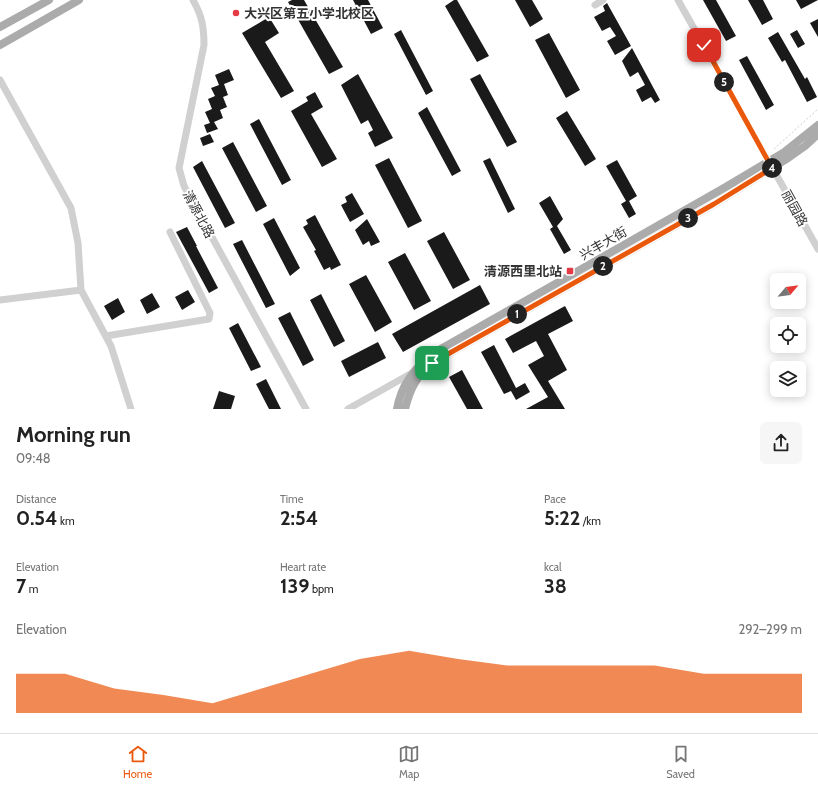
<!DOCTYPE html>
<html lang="en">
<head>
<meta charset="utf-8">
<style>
  :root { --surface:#fff; --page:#f6f6f6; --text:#222; --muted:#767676; --line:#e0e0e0; --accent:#ea580c }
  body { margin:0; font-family:Cabin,"Noto Sans SC",sans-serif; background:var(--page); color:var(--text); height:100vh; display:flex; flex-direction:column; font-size:15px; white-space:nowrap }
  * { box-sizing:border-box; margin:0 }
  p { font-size:13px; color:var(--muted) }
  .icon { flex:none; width:22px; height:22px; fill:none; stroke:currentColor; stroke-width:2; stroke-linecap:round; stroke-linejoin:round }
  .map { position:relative; height:409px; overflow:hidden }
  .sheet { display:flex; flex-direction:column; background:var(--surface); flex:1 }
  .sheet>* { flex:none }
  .needle { width:26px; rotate:61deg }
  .controls { position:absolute; left:770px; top:273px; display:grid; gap:8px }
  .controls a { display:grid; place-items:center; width:36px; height:36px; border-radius:6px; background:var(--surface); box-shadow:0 2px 10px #0003; font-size:20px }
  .pin { position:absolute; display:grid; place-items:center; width:34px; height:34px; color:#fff; margin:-17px; border-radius:8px; box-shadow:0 2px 6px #0006 }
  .km { position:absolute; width:20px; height:20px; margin:-10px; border-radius:50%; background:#222; color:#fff; font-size:11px; line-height:20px; text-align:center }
  .round { display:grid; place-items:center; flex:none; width:42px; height:42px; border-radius:6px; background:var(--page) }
  .overview { display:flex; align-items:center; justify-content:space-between; height:68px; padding:0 16px }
  h1 { font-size:22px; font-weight:700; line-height:30px }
  .stats { display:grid; grid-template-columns:repeat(3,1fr); gap:6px; height:68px; padding:4px 16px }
  .stats div { display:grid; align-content:center }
  .stats b { font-size:20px; font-weight:700 }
  .stats small { font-size:11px; font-weight:400 }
  .stats p { font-size:11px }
  .chart { height:112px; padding:8px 16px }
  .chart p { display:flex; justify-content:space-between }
  .chart svg { width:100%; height:72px; margin-top:4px; fill:var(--accent); opacity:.7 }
  .dock { display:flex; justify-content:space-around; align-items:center; height:56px; border-top:1px solid var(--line); background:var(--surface); font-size:11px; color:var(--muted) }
  .dock a { display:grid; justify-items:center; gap:2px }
  .dock .current { color:var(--accent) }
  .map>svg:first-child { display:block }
  .building { fill:#1a1a1a }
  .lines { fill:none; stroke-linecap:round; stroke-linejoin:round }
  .path { stroke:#cdcdcd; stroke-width:1; stroke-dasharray:2 2; stroke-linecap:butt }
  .minor { stroke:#d0d0d0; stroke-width:7 }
  .major { stroke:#ababab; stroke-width:8 }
  .route-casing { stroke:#fff; stroke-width:8 }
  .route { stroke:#ea580c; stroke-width:5 }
  .poi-dot { fill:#e63946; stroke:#fff; stroke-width:1.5 }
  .labels { text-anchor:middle; stroke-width:4; stroke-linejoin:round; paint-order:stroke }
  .poi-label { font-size:13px; font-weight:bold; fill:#333; stroke:#fff; text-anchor:start }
  .street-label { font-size:13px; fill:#333; stroke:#fff }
</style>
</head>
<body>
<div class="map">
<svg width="818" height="409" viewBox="0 0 818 409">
  <rect width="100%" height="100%" fill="#fff"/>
  <path class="building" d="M292,0H304L343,67L329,74L288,2Z
    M353,0H368L383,28L371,34Z
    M454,0H457L489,56L477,62L445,6Z
    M515,0H532L543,19L530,27Z
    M703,0H716L736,36L726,41Z
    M748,0H763L773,19L762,25Z
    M796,0H818L801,9Z
    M607,3L631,46L615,55L607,41L616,36L610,27L602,31L594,17L605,11L603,6Z
    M269,17L279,33L265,42L294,91L281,98L242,33Z
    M818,19V37L810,23Z
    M401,30L433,91L426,95L394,34Z
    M797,30L805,44L798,48L790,34Z
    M778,32L805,79L807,77L817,97L807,102L785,60L782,62L768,38Z
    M549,33L580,90L566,98L535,40Z
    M632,48L660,100L655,103L651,97L642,102L636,90L645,85L638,72L630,77L622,61Z
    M747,56L774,105L766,110L739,60Z
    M229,69L234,80L224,84L228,95L223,97L227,107L220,110L223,118L214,122L218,129L207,133L204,125L210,123L205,112L212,109L208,99L215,96L211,88L219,85L215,75Z
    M358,74L393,138L375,147L368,133L373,130L368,120L361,124L341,85Z
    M480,74L517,142L507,147L470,79Z
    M315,92L323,107L311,114L337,159L322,167L291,111L308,101L306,97Z
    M427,107L461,171L452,176L418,113Z
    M567,111L596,159L585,166L556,118Z
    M259,119L291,180L282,185L250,124Z
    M210,134L214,142L203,146L200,138Z
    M233,142L267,206L256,212L222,148Z
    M389,158L422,221L408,228L375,165Z
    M490,158L515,209L508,213L483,161Z
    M617,160L637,196L629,201L636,214L629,218L621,204L626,201L606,166Z
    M202,161L235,223L225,228L193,167Z
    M352,193L364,214L350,222L341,205L347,202L345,197Z
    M550,196L563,219L557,226L571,250L564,254L550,229L553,227L539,203Z
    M315,215L341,265L331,270L330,267L324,270L314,251L316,250L303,227L308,224L306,220Z
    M274,218L300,268L290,276L263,224Z
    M367,219L380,242L371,246L369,241L363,245L355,230Z
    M187,227L197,246H196L218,288L209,293L176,232Z
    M444,232L470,280L453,289L427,241Z
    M242,240L275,304L266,308L233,244Z
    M405,253L431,301L414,310L388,262Z
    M366,275L392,322L375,332L349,284Z
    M480,285L490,304L403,352L392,334Z
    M188,290L195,302L182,310L175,297Z
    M152,293L160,307L147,314L140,300Z
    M321,294L345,341L334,347L310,300Z
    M118,298L125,312L112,320L104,306Z
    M565,306L573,321L548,334L567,370L548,381L565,409H526L548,397L528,365L544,356L536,341L513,353L505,339Z
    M290,312L314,360L303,366L278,318Z
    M238,323L261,367L251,371L229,328Z
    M378,342L386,358L349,377L341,361Z
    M494,345L516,388L525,383L530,392L516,400L511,391L504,394L481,352Z
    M462,370L483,409H467L449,377Z
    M266,379L281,409H269L256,384Z
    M219,391L235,396L231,409H213Z"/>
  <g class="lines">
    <path class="path" d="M774,149L818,109"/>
    <path class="minor" d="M193,0C202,16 204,27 204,45L179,168L184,186L306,409
      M678,0L818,249
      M595,5L603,0
      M0,80L71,208L78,243L81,290L111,346L131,409
      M0,300L81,290
      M106,336L209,319L210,313L170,232
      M348,409L412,373"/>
    <path class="major" d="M0,27L49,0
      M0,45L79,0
      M397,409C401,385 414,369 432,354L724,188L783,153L818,125
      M405,409C410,389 416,377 432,363L714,204L788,158L805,146L818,134"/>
  </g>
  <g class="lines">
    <defs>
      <path id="route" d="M432,363L714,204L772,168L704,45"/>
    </defs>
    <use href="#route" class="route-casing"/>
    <use href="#route" class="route"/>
  </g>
  <g class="poi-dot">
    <circle cx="236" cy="13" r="4"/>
    <rect x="566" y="267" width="8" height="8" rx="2"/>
  </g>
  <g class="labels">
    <g class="poi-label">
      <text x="244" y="18">大兴区第五小学北校区</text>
      <text x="562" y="276" text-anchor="end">清源西里北站</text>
    </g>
    <g class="street-label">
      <text transform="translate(795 208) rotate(61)" y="5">丽园路</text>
      <text transform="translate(199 214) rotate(62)" y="5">清源北路</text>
      <text transform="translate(603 243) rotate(-30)" y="5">兴丰大街</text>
    </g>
  </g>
</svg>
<div class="controls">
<a><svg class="needle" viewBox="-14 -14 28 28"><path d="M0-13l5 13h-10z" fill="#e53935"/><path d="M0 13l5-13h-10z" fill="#767676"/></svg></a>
<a><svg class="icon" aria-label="locate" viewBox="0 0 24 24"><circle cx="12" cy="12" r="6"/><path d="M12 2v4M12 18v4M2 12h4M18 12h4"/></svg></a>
<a><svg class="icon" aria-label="layers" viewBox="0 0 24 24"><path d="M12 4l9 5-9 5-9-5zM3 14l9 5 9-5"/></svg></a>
</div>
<div class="pin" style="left:432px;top:363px;background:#1e9e55"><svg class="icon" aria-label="arrive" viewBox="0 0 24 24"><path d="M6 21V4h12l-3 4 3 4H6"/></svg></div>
<div class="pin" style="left:704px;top:45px;background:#d93025"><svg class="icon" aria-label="check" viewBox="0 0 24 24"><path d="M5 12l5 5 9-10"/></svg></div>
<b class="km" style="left:517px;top:314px">1</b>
<b class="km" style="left:603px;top:266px">2</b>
<b class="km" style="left:688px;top:218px">3</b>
<b class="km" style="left:772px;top:168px">4</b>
<b class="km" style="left:724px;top:82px">5</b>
</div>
<section class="sheet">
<div class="overview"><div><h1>Morning run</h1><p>09:48</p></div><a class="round"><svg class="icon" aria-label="share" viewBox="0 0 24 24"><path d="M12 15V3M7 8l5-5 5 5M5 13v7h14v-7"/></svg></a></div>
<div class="stats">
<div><p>Distance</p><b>0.54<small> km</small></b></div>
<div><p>Time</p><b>2:54</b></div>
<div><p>Pace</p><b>5:22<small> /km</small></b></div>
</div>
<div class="stats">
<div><p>Elevation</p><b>7<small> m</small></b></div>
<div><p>Heart rate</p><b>139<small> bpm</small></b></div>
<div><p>kcal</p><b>38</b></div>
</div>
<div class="chart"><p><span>Elevation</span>292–299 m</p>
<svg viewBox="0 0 160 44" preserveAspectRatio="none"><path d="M0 44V20L10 20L20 29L30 33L40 38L50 29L60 20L70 11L80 6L90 11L100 15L110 15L120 15L130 15L140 20L150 20L160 20V44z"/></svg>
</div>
</section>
<nav class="dock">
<a class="current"><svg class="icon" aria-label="home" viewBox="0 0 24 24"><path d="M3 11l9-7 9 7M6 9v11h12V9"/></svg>Home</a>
<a><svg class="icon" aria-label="map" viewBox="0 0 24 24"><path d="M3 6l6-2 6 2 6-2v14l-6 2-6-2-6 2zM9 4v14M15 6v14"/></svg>Map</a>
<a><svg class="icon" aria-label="saved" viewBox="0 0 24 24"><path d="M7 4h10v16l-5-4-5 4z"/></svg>Saved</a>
</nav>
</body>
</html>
